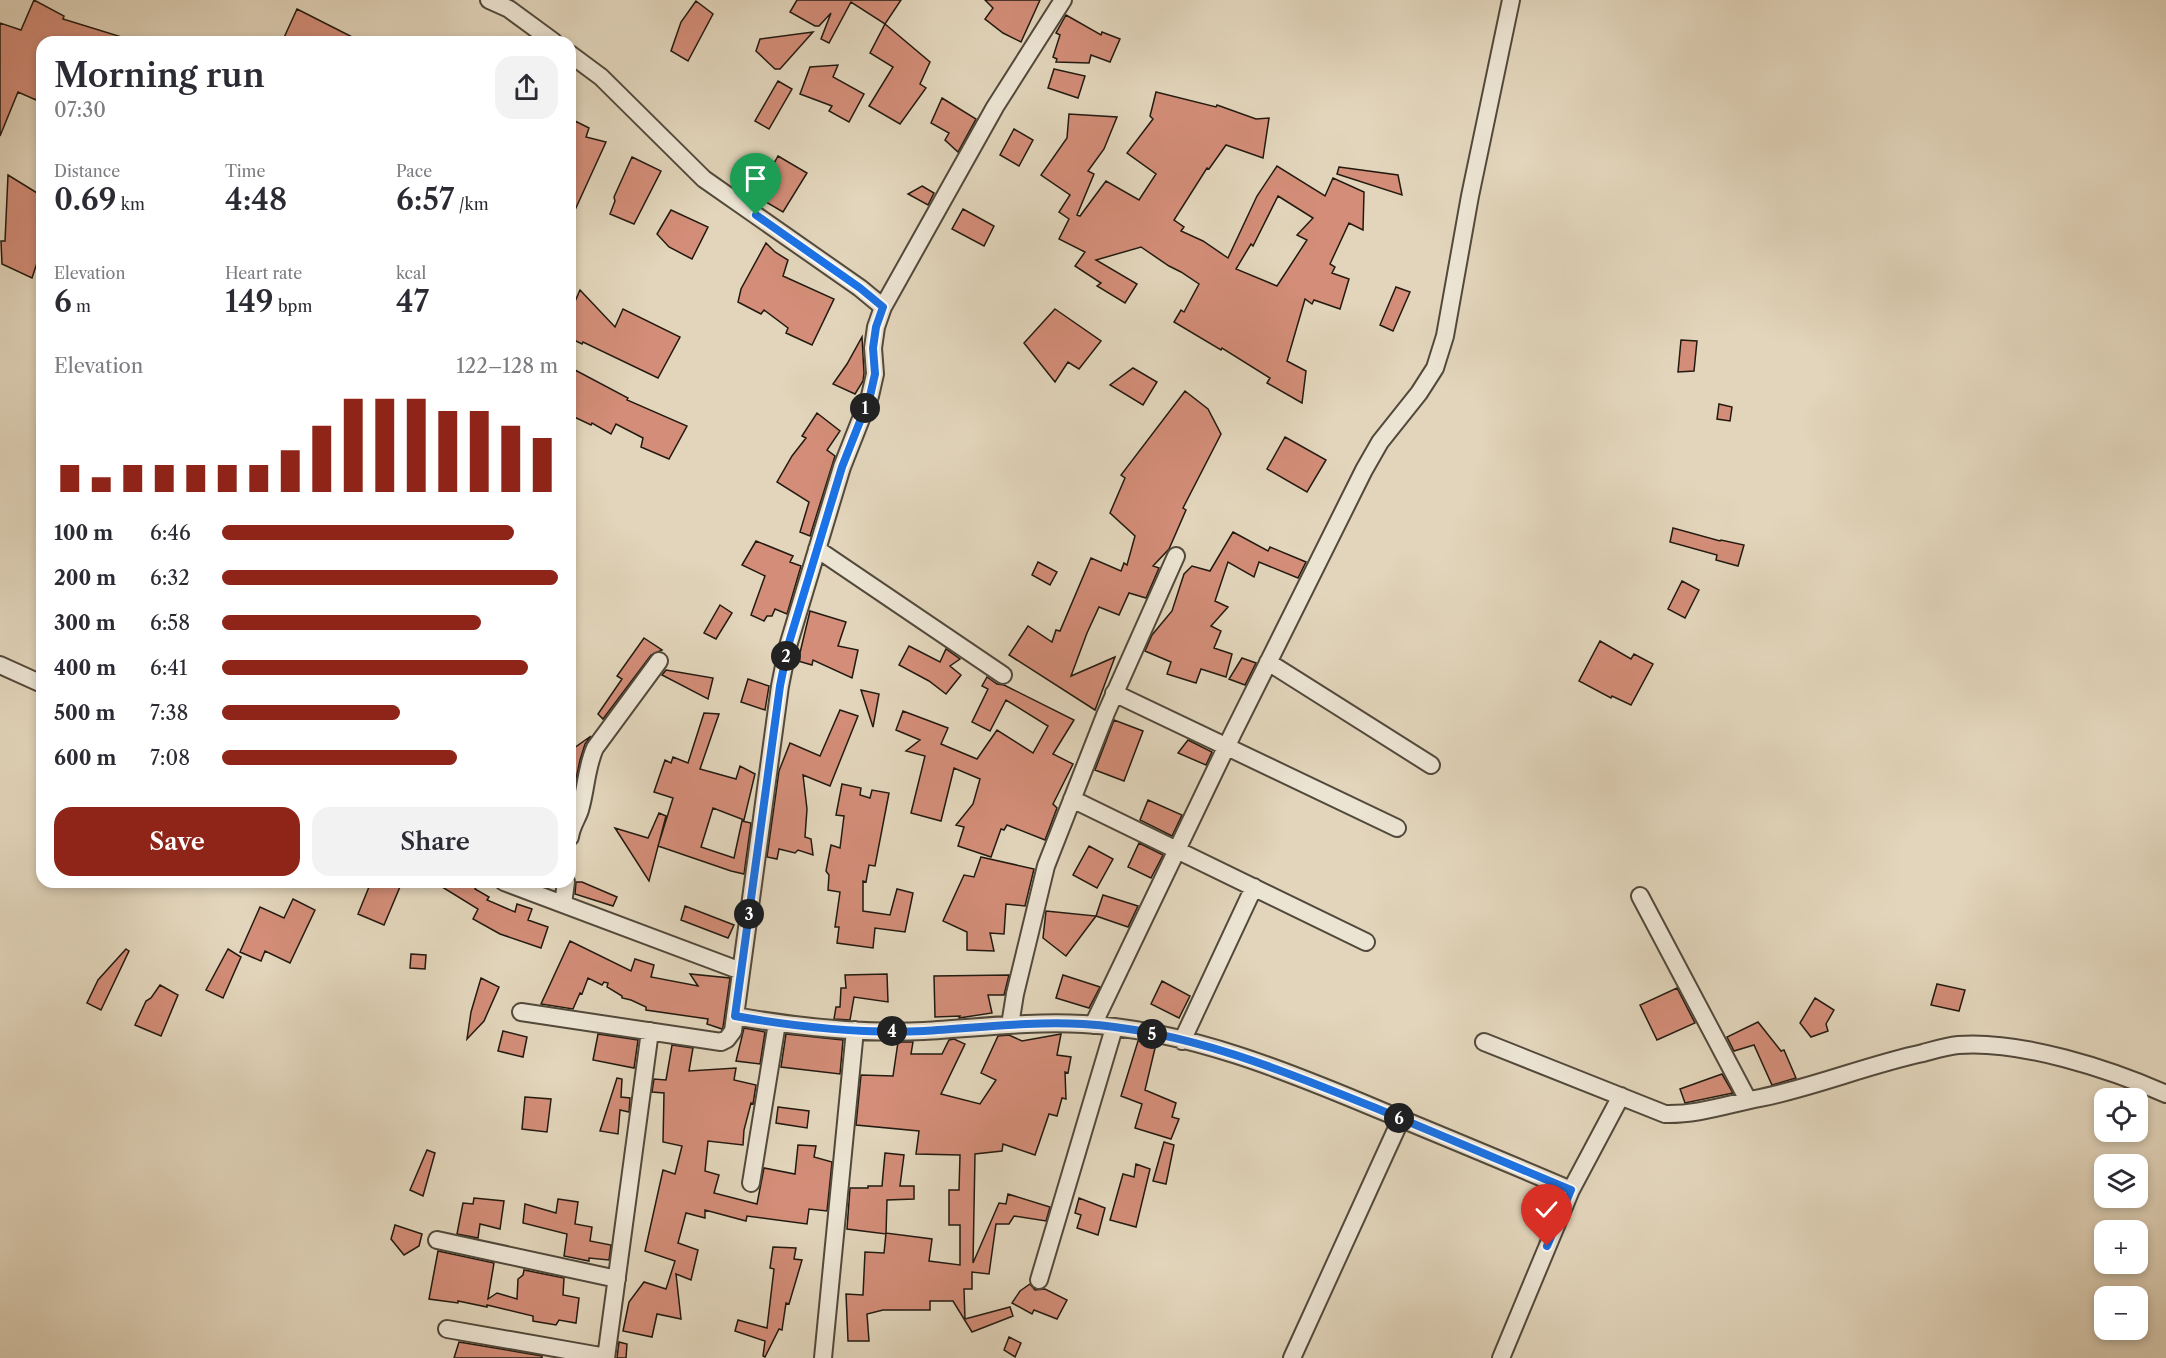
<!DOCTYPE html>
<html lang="en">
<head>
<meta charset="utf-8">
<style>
  :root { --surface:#fff; --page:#f2f2f3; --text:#2b2b33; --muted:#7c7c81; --accent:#8f2418 }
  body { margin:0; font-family:"Libre Caslon Text",serif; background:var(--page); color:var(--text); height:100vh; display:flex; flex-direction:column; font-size:22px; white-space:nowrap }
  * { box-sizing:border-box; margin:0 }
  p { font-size:20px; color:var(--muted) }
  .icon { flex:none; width:33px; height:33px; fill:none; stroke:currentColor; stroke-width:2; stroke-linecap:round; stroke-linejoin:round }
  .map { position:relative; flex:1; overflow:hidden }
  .side { position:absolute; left:36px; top:36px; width:540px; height:852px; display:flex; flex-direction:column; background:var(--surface); border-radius:18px; box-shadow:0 3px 9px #0003 }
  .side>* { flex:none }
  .buttons { position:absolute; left:2094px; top:1088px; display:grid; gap:12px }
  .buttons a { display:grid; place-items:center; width:54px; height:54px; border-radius:12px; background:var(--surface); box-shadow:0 3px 9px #0003; font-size:30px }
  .pin { position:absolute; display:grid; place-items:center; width:51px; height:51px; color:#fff; margin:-62px -26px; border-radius:50% 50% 50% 0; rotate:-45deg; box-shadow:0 0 6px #0007 }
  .pin .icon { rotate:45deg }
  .km { position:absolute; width:30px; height:30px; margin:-15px; border-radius:50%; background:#222; color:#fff; font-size:16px; line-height:30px; text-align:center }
  .round { display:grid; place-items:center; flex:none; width:63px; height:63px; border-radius:18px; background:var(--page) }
  .overview { display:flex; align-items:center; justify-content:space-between; height:102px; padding:0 18px }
  h1 { font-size:33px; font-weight:600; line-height:45px }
  .metrics { display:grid; grid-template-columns:repeat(3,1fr); gap:9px; height:102px; padding:6px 18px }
  .metrics div { display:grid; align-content:center }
  .metrics b { font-size:30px; font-weight:600 }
  .metrics small { font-size:16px; font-weight:400 }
  .metrics p { font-size:16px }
  .chart { height:168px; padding:12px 18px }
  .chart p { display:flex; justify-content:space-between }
  .chart svg { width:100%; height:108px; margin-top:6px; stroke:var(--accent); stroke-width:6 }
  .button { display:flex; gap:12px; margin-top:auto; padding:12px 18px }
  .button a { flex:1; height:69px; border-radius:18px; background:var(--accent); color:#fff; font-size:24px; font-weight:600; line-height:69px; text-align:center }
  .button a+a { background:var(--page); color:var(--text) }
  ul { padding:0 18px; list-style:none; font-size:20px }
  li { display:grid; grid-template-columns:96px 72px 1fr; align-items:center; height:45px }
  li i { height:15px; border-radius:8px; background:var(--accent) }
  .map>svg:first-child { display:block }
  .building { fill:#d38d78; stroke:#221a10; stroke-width:1.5; fill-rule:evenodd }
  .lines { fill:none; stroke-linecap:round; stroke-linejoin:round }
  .minor-casing { stroke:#52493b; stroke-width:20 }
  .minor { stroke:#ece4d3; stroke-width:16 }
  .route-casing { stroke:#fff; stroke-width:12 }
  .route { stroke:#1a73e8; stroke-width:8 }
</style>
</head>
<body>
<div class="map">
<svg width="2166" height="1358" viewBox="0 0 2166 1358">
  <rect width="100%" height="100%" fill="#e2d5bb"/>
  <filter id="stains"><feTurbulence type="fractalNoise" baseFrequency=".00333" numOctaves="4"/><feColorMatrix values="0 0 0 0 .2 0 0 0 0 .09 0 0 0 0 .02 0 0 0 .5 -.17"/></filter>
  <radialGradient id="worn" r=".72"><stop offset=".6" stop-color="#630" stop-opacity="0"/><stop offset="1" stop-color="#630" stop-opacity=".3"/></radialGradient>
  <path class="building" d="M34,0L64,16L63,19L128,39L127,42H42V82L36,100L18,92L0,136V23L21,30Z
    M797,0H901L885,24L851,2L829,43L821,39L831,13L819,26H815L790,12Z
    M985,0H1040L1021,42L1003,33L985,19L993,8Z
    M696,1L713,14L688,61L671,51L681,22Z
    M297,9L362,42H282Z
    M1066,15L1101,35L1102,32L1120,39L1110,62L1091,55L1089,63L1056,62L1057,59L1053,57L1060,35L1056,33Z
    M885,24L930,62L920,84L926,88L900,124L869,106L893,67L870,53Z
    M813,32L780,69H775L756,51L760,39Z
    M838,65L833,77L864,94L849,122L829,111L832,106L800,94L810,67Z
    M1054,69L1085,76L1078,98L1048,88Z
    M778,81L792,89L769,129L755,121Z
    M1156,92L1216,107L1217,105L1256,119L1269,118L1263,158L1226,145L1209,169L1207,168L1174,220L1184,227L1181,231L1203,241L1228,258L1257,196L1277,166L1325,196L1333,178L1364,192L1363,230L1349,223L1330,264L1335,267L1332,273L1349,279L1340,309L1314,300L1312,304L1305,299L1287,361L1306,371L1302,403L1267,383L1270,378L1222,348L1221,350L1174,322L1181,310L1184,312L1199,284L1181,272L1169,266L1141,247L1096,260L1137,284L1125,303L1097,286L1101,283L1075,266L1085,252L1059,239L1069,219L1059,212L1070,195L1041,175L1067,138L1069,114L1117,117L1104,149L1088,171L1094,174L1077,215L1080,216L1106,181L1139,200L1156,174L1127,153L1153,119L1150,116ZM1278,196L1313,218L1297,235L1307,240L1277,286L1236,269L1251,244L1253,246Z
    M942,98L976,119L958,152L945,140L949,133L931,123Z
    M575,121L589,128L586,137L606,142L570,221V133Z
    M1014,129L1033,140L1019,166L1000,155Z
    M778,156L807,173L783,212L756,196Z
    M632,157L661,171L634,224L610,214L615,201L614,197Z
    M1339,167L1398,175L1402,195L1337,174Z
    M8,175L42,196V261L38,260L32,278L2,264L1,241H5Z
    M922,186L934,193L928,205L908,194Z
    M963,209L994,226L984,246L952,229Z
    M671,210L708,227L692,259L669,247L657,234Z
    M766,243L775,252L788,260L783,276L834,299L812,345L786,333L788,328L764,310L761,314L738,302L741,289Z
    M1396,287L1410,292L1393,331L1380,325Z
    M580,290L615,327L623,309L680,337L658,378L583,342L582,344L570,338V313Z
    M1055,309L1101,341L1079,369L1068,362L1055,382L1024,343Z
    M862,337L864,373L863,381L855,394L833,384L847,364Z
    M1681,340L1697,341L1694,371L1678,372Z
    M1133,368L1157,382L1143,405L1110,385Z
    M575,370L628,398L627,400L687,426L669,459L641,447L643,438L616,424L611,434L592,423L591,425L570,415V381Z
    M1185,391L1208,409L1221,434L1183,508L1186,510L1169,549L1153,566L1159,568L1146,598L1129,593L1119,615L1099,607L1087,633L1071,676L1115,657L1095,710L1009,655L1028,626L1052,642L1056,630L1060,631L1091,558L1121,571L1124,563L1127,565L1135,536L1110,513L1125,478L1121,475Z
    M1719,404L1732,407L1730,421L1717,419Z
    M817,413L840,431L827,450L835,456L810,536L800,532L809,502L777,482L792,456L806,438L802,436Z
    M1285,437L1326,460L1307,492L1267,469Z
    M1673,528L1720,541L1721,540L1744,545L1738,566L1716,560L1717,555L1670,542Z
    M1233,532L1268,551L1270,547L1306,562L1298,578L1259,562L1254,577L1228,562L1215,601L1228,607L1211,626L1221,631L1214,648L1232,654L1226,677L1201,669L1196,683L1167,674L1171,662L1145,651L1152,635L1172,611L1184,574L1192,566L1210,571Z
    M756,541L793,556L790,562L801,566L787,614L775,609L772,616H767L764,621L751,615L765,576L742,565Z
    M1038,562L1057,572L1050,585L1032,575Z
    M1682,581L1699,590L1685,618L1668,609Z
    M720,605L732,613L716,639L704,633Z
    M810,611L846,622L838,646L858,650L852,678L813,660L812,665L798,661Z
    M644,638L662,650L651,655L603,719L598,714L622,679L617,676Z
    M1600,641L1631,659L1634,654L1653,664L1631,705L1612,696L1611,698L1579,681Z
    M909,646L940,662L946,649L960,659L950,666L961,675L946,694L929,681L899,665Z
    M1242,658L1256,663L1245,685L1229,679Z
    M666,670L713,678L708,699L662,675Z
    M987,677L997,684L1004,685L1074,720L1053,754L1073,764L1053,804L1057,808L1045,840L1007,825L1004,830L1001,829L991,857L958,846L964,827L956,825L973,804L980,779L954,768L941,821L911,813L925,756L906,751L920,740L896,730L903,711L948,728L941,744L977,759L997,730L1033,753L1048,726L1006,700L990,731L972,722L988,689L982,686Z
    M748,679L769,686L765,710L741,702Z
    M861,690L879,694L873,727Z
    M840,710L858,716L830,786L803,775L807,809L805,837L811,839L813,855L798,850L795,853L779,849L777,859L767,857L779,771L790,743L820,756Z
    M704,713L719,714L700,769L736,779L740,766L755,774L744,820L713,808L701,847L734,858L742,821L751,823L744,874L731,871L658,846L673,798L654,792L665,760L671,763L673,757L688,763Z
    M1114,720L1143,731L1124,781L1095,770Z
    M591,736L585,744L580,760L570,807V751Z
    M1188,740L1212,752L1206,765L1178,753Z
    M842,784L861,788L860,795L870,798L872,790L889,793L875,866L869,865L866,882L863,881V911L890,915L897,889L913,893L905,932L875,928L873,948L837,943L839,927H835L840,892L828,890L829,875L826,871L831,845L840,848L844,816L836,815Z
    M1148,800L1182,815L1172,836L1140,820Z
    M659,813L666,816L649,881L615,828L648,838Z
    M1139,843L1163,855L1151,878L1128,867Z
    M1089,846L1113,859L1097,888L1073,875Z
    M981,857L1034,869L1025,906L1006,904L1004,934L990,933L994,951L967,950V932L943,921L964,875L974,877Z
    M371,882H402L384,925L358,914Z
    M434,882H470L477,886L475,889L489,897L487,900L515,912L517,904L532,909L528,920L548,927L541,948L500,934L473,919L478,909Z
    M576,882H582L617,897L613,906L575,894Z
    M1103,895L1138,906L1128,927L1096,916Z
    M293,899L315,910L290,963L265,951L261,961L240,952L260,907L284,918Z
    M685,906L734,925L728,938L681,920Z
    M1046,911L1096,916L1066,956L1043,938Z
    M570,941L631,971L635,959L654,965L651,977L698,986L690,974L730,978L723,1027L722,1029L707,1024L708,1019L646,1010V1007L631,1000L622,998V996L607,987L608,983L604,982L602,985L588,978L582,994L580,993L573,1009L541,1004Z
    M126,949L129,951L101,1010L87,1003L98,980Z
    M228,949L241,957L223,998L206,990Z
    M411,954L426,955L425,969L410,968Z
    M887,974L888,1002L854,997L850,1020L834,1019L836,1007H840L841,988H846L845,975Z
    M1009,975L1004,995H988L992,1013L959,1018L960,1016L935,1017L934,976Z
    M1063,975L1100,987L1089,1008L1056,998Z
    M481,978L499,987L484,1021L467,1039L471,1012Z
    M1162,981L1190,996L1179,1018L1151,1004Z
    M1937,984L1965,990L1959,1011L1931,1005Z
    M160,985L178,995L161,1036L135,1025L146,1001L151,998Z
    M1677,988L1695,1023L1657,1040L1640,1005Z
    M1815,998L1834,1010L1826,1024L1828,1031L1811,1037L1800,1023Z
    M1758,1022L1781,1051L1784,1050L1796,1078L1772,1085L1754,1045L1734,1051L1727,1037Z
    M744,1028L765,1032L760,1064L736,1061Z
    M503,1031L527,1037L523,1057L498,1051Z
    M598,1034L638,1040L634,1068L593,1060Z
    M786,1034L843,1040L840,1074L781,1067Z
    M1061,1034L1057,1055L1071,1057L1068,1073L1065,1072L1066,1099L1062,1098L1057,1116L1049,1114L1035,1155L1003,1144L1002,1151L975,1154L973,1263L999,1203L1006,1204L1008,1194L1050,1207L1046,1221L1014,1216L1009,1224H996L989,1274L972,1272V1289H964L965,1319L1010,1307L1013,1316L972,1332L953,1301H930V1310H883L867,1314L869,1341H848L846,1294L863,1295L865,1252L884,1253L886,1233L932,1239L929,1261L960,1265V1225H949V1190H959L960,1155L916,1154L919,1131L856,1125L861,1075L893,1076L898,1042H913L911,1054H942L949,1040L954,1039L965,1044L941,1094L980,1104L996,1080L981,1073L998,1036L1009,1035L1022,1041Z
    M1138,1041L1156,1044L1145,1090L1176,1103L1172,1117L1179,1119L1171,1139L1135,1128L1142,1104L1121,1096Z
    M672,1045L693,1048L689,1071L736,1068L734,1080L756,1085L753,1104L751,1103L744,1130L743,1145L708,1141L705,1171L719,1175L714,1193L757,1204L764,1168L795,1174L798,1145L816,1146L814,1157L832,1162L827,1211L809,1209L807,1224L747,1216L746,1221L705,1210V1218L686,1213L678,1243L698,1250L691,1280L676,1274L681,1319L657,1314L652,1337L623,1331L629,1302L644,1282L666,1289L675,1261L645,1251L663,1170L675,1174L682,1146L663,1142L664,1093L652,1092L654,1079L666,1080Z
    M1722,1074L1733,1093L1685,1103L1680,1089Z
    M617,1078L622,1079L621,1097L630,1098L629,1112L620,1110L618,1134L600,1131Z
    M525,1097L551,1099L547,1132L522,1129Z
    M778,1107L809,1111L807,1128L776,1123Z
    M1164,1142L1174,1145L1166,1184L1153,1181Z
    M427,1150L435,1153L423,1196L410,1190Z
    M885,1153L904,1155L900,1186H914V1199L887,1200L886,1234L847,1229L850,1188H868V1186H882Z
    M1136,1164L1150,1169L1136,1227L1110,1220L1123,1174L1134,1177Z
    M474,1198L504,1201L500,1229L480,1224L478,1238L457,1234L463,1203L473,1204Z
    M1079,1198L1105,1208L1098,1235L1077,1228L1081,1215L1075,1213Z
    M558,1199L578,1202L575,1224L592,1227L590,1241L611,1245L609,1260L589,1258V1261L564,1256L567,1234L523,1223L525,1204L556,1213Z
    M395,1225L422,1234L419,1246L404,1255L391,1239Z
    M773,1247L796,1248L794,1259L802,1260L789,1304L786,1303L782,1330L779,1329L765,1357L763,1356L765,1341L735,1331L738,1320L767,1328L774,1269L770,1268Z
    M438,1251L494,1263L488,1299L497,1293L517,1299L518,1279L523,1275L524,1270L564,1278L563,1295L579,1298L576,1323L559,1320L556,1325L533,1321V1316L487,1305V1307L458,1301V1303L429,1299Z
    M1030,1284L1035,1290L1045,1289L1067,1300L1057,1319L1034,1310L1032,1314L1012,1303L1020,1291Z
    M1009,1337L1021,1343L1015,1357L1004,1350Z
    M459,1342L542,1356V1358H454Z
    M619,1342L627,1344L626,1358H617Z"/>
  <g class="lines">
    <defs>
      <path id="minor" d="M489,0L509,9L554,42
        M570,54L601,77L704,179L860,288L883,307
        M817,549L1003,675
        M1268,662L1431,765
        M0,665L42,684
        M1114,693L1397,828
        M1072,799L1366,942
        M570,837C571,827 577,819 580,810C586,790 586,768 595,748L659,661
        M504,882L741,971
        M1640,896L1748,1100
        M563,904L566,882
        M521,1012L721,1042L727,1039L733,1031L780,686L788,646L842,467L870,396L875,374L873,348L876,327L883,307L995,107L1063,0
        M735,1016C797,1027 861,1034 924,1031C977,1028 1030,1021 1083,1024C1187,1030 1287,1071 1382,1111C1445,1137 1508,1163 1571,1190
        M1010,1025L1015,994L1046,866L1106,713L1176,556
        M1093,1025L1233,733L1364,470L1380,442L1419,393L1435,368L1445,336L1470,196L1511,0
        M1182,1041L1254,887
        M1484,1042L1665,1114C1698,1115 1728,1104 1760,1098C1815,1087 1867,1065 1923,1053C1934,1050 1947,1046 1958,1045C2020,1040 2110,1069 2166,1094
        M751,1183L777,1023
        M437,1240L617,1279
        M1039,1280L1114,1028
        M447,1329L606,1357
        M606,1358L650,1031
        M823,1358L855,1030
        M1292,1358L1401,1119
        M1501,1358L1571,1190L1621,1096"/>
    </defs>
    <use href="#minor" class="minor-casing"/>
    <use href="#minor" class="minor"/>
  </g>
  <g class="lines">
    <defs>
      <path id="route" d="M756,215L860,288L883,307L876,327L873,348L875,374L870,396L842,467L788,646L780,686L735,1016C797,1027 861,1034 924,1031C977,1028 1030,1021 1083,1024C1185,1030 1285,1071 1378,1109C1442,1136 1507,1163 1571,1190L1547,1246"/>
    </defs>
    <use href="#route" class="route-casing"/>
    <use href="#route" class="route"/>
  </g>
  <rect width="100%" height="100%" filter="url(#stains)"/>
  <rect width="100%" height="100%" fill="url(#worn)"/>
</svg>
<div class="buttons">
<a><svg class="icon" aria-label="locate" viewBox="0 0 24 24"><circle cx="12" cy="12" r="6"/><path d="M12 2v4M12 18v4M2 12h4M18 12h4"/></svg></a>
<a><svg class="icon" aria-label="layers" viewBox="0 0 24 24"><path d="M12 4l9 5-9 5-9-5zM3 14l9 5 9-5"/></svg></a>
<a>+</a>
<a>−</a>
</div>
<div class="pin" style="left:756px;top:215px;background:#1e9e55"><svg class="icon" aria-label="arrive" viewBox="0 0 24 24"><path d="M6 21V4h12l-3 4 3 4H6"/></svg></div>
<div class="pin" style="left:1547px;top:1246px;background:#d93025"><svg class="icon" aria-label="check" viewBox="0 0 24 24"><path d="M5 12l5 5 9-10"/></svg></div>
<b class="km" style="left:865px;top:408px">1</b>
<b class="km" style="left:786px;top:656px">2</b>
<b class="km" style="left:749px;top:914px">3</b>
<b class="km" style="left:892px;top:1031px">4</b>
<b class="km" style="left:1152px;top:1034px">5</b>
<b class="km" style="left:1399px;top:1118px">6</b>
<section class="side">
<div class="overview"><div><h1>Morning run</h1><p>07:30</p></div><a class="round"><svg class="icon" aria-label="share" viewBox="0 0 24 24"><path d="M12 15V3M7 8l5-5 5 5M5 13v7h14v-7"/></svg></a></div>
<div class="metrics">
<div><p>Distance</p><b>0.69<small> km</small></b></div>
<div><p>Time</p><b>4:48</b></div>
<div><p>Pace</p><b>6:57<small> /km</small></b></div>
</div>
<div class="metrics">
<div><p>Elevation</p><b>6<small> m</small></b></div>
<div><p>Heart rate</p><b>149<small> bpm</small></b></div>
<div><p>kcal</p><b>47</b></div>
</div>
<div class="chart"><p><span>Elevation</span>122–128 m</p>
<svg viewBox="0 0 160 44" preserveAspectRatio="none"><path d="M5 44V33M15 44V38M25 44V33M35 44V33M45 44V33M55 44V33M65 44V33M75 44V27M85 44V17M95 44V6M105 44V6M115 44V6M125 44V11M135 44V11M145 44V17M155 44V22"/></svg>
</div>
<ul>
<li><b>100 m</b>6:46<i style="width:87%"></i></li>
<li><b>200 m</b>6:32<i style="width:100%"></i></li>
<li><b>300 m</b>6:58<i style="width:77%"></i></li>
<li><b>400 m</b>6:41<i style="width:91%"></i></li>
<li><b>500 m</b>7:38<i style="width:53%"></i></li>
<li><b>600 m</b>7:08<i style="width:70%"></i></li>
</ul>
<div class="button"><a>Save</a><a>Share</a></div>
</section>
</div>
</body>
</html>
